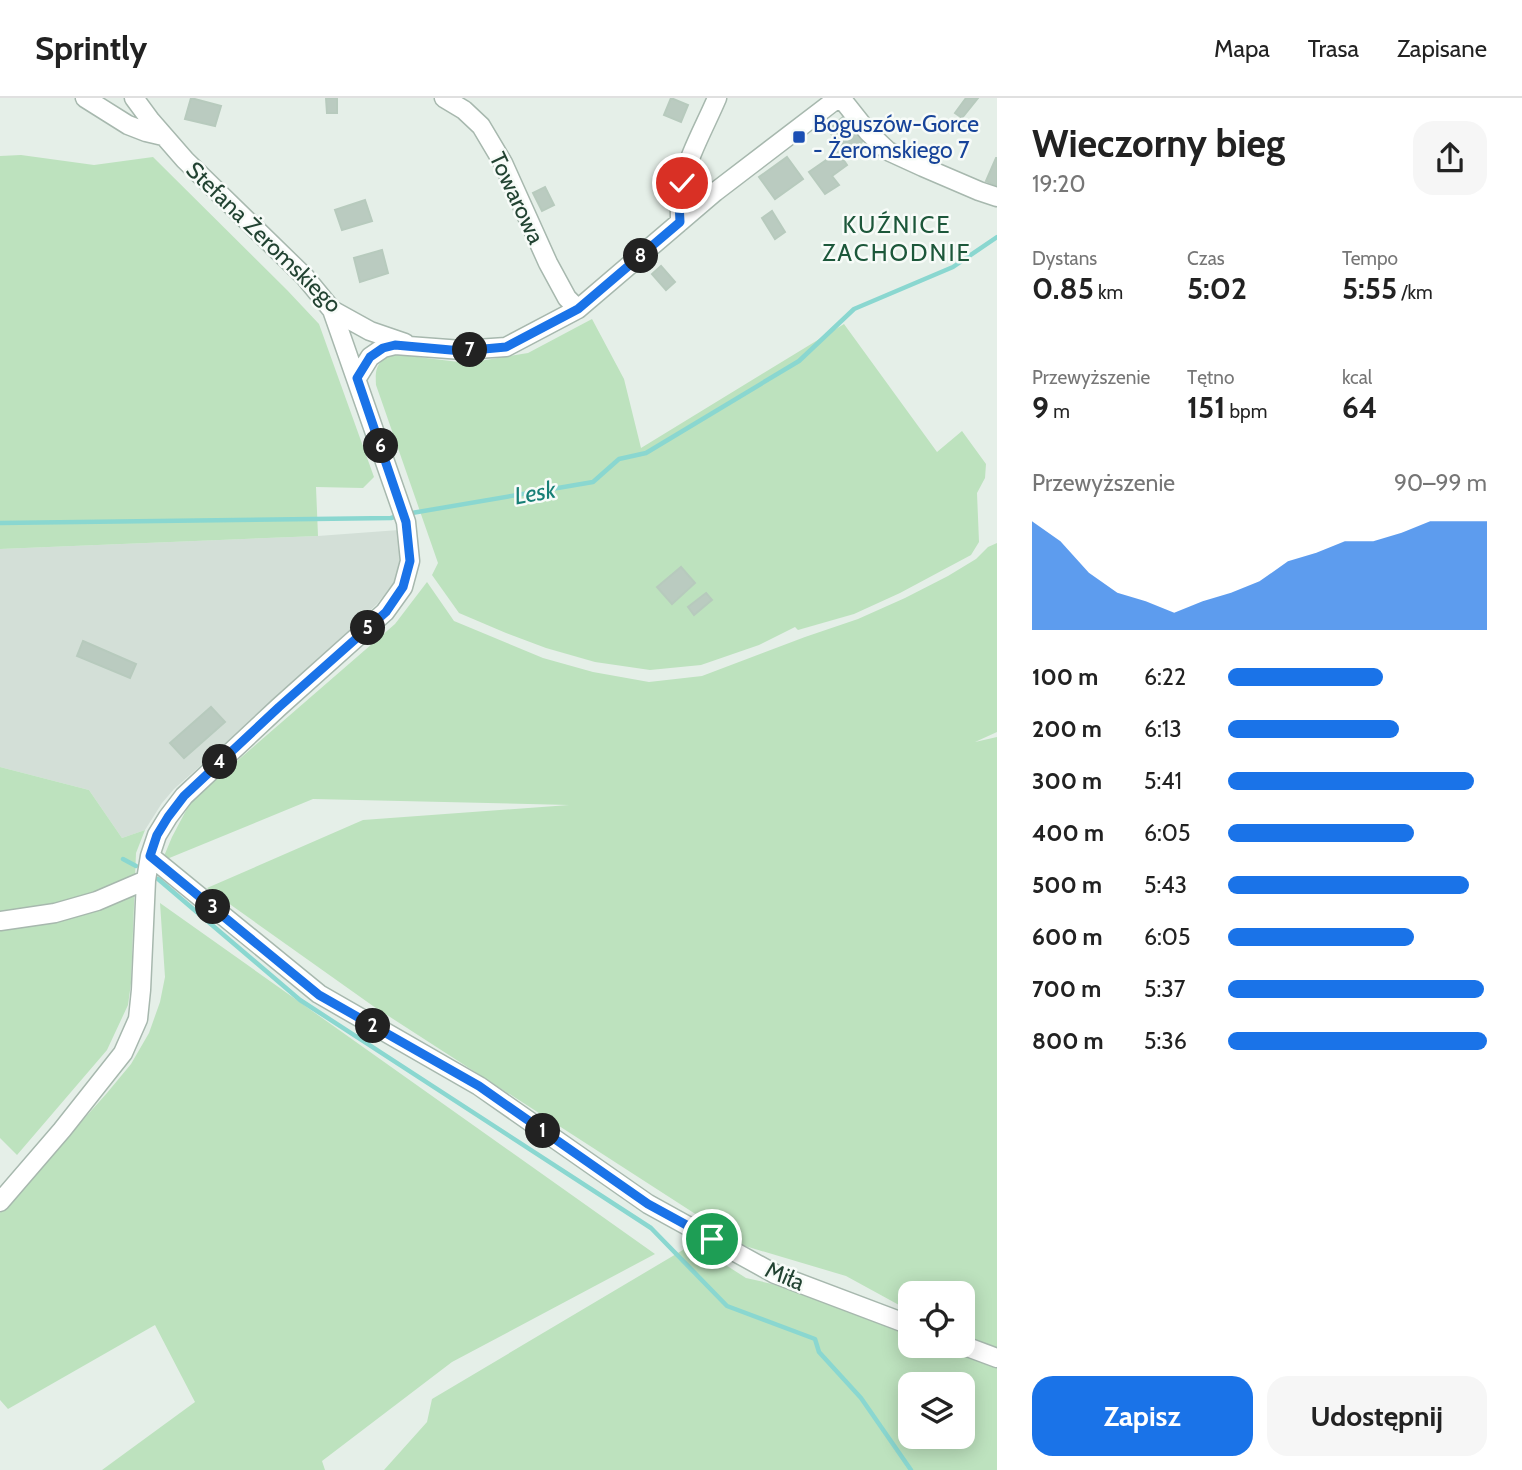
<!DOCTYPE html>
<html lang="pl">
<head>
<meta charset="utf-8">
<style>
  :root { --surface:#fff; --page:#f6f6f6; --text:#222; --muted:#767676; --line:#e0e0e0; --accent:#1a73e8 }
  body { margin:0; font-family:Cabin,sans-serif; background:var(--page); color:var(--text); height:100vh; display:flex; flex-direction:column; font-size:26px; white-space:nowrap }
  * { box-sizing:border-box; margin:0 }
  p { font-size:23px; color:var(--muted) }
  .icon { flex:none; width:38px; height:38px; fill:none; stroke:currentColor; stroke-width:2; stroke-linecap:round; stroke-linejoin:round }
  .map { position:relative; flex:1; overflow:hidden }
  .panel { display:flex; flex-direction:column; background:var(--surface); width:525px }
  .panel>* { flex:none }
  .tools { position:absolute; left:898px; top:1183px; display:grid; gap:14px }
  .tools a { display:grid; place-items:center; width:77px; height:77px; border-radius:14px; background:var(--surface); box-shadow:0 4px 18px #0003; font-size:35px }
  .pin { position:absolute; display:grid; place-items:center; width:60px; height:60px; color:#fff; margin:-30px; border:4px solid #fff; border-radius:50%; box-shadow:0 2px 7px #0007 }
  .km { position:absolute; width:35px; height:35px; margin:-18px; border-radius:50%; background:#222; color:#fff; font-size:19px; line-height:35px; text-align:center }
  .round { display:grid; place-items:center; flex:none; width:74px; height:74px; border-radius:21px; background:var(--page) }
  .summary { display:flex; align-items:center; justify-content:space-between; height:119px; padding:0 35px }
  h1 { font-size:38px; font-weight:700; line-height:52px }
  .figures { display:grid; grid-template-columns:repeat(3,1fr); gap:10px; height:119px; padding:7px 35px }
  .figures div { display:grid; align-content:center }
  .figures b { font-size:30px; font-weight:700 }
  .figures small { font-size:19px; font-weight:400 }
  .figures p { font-size:19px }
  .chart { height:196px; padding:14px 35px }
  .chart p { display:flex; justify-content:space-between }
  .chart svg { width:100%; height:126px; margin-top:7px; fill:var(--accent); opacity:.7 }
  .primary-button { display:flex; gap:14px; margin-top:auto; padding:14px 35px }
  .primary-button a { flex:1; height:80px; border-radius:21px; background:var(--accent); color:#fff; font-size:28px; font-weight:700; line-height:80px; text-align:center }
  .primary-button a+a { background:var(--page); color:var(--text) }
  ul { padding:0 35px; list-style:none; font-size:23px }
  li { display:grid; grid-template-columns:112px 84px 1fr; align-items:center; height:52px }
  li i { height:18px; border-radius:9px; background:var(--accent) }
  header { display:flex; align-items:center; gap:42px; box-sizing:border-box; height:98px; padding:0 35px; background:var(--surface); border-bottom:2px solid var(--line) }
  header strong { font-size:33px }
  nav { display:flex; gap:38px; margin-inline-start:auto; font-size:24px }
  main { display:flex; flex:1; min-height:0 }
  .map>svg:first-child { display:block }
  .built { fill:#d3dfd7 }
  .green { fill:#bde2be; fill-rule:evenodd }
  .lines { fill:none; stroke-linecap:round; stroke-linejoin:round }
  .stream { stroke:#8ad7d0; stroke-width:4.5 }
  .building { fill:#bacbc0; stroke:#b7cabd; stroke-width:2 }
  .minor-casing { stroke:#a7b8ae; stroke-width:21 }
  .minor { stroke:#fff; stroke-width:18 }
  .route-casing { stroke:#fff; stroke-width:14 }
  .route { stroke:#1a73e8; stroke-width:9 }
  .transit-dot { fill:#1a4fb4; stroke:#f7fbf8; stroke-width:2.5 }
  .labels { text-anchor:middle; stroke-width:5; stroke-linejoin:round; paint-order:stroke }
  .transit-label { font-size:23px; fill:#164399; stroke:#f7fbf8; text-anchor:start }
  .street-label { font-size:23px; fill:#224332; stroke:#f7fbf8 }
  .neighbourhood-label { font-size:24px; letter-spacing:2px; fill:#1c573a; stroke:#f7fbf8 }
  .water-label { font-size:24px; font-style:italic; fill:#177f76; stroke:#f7fbf8 }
</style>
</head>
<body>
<header>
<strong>Sprintly</strong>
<nav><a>Mapa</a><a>Trasa</a><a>Zapisane</a></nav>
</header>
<main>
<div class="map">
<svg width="997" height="1372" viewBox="0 0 997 1372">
  <rect width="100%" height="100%" fill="#e5efe8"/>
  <path class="built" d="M399,432L401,456L400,477L377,506L272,605L174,691L162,705L145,732L122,740L89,692L0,669V451L318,438Z"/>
  <path class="green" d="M21,57L94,67L153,59L287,192L319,226L374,379L363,390L316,389L318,438L0,451V58Z
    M592,221L624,281L641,350L844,226L937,354L962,333L986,366L985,380L977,395L979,444L971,457L900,495L854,516L798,532L795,529L759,547L701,567L650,572L595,564L546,550L506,535L459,515L432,477L438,465L376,287C375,269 377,264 393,256L467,265L528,255Z
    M997,445V634L975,644L997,639V1372H384L427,1324L432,1301L693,1146L746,1180L856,1205L910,1231V1248H944L966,1259L972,1246L963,1240L962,1195H910V1213L846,1178L745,1148L373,908L207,790L363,722L569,707L313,701L162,763L172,739L191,703L395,526L427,484L454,523L543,560L593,574L649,584L702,578L805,539L858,521L905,500L948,478L976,461L988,449ZM910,1286H962V1339H910Z
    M0,669L89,692L122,740L145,732L136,755L131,885L128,907L107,952L17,1057L0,1040Z
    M160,805L655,1156L452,1264L322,1363L325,1372H102L195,1304L155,1227L8,1311L0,1302V1115L107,995L131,966L149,935L160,904L165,879Z"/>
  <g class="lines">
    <path class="stream" d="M406,416L593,384L619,361L646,355L799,263L854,211L953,169L997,139
      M0,425L391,420L398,418
      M123,761L136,768
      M158,781L300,902L651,1130L727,1208L815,1241L819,1254L861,1300L911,1372"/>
  </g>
  <path class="building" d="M191,0L221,8L215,28L185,21Z
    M326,0H337V15H327Z
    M671,0L688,7L681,24L664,17Z
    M966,0H978L962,20L955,15Z
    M843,19L863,43L848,56L828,32Z
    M838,54L847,67L832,78L839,87L825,96L809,74Z
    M787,59L803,81L775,101L759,79Z
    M996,60H997V88L986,83Z
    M545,89L554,107L542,113L533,95Z
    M365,102L372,123L342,132L335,112Z
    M772,113L785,134L775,141L762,120Z
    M382,152L388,175L360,184L354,160Z
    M661,168L675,184L666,192L652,176Z
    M681,469L695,485L672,506L657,489Z
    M706,495L712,502L694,517L688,509Z
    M83,543L136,566L130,580L77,558Z
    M211,609L225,624L184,660L170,645Z"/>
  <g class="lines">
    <defs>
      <path id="minor" d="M85,0L128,27L146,34L163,38
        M134,0L151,23L185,62L305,179L332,212L370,233L405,245
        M444,0L464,12L481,28L503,65L548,165L567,200L578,211
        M841,0L868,34L888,53L923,69L979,93L997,99
        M680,124C680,111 679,98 682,86C688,58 706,26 717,0
        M357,280L370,259L383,250L395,247L462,252L506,249L578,211L715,94L838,0
        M150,758L319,896L479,988L648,1106L775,1176L910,1227
        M0,823L55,815L97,803L146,782
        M0,1104L62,1032L123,955L138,921L141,892L146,782L150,758L157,737L168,719L184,698L279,609L385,514L403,489L410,463L406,424L332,212
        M962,1247L997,1260"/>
    </defs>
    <use href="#minor" class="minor-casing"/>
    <use href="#minor" class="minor"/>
  </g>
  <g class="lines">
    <defs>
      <path id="route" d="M682,85L679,104L680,124L578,211L506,249L462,253L395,247L383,250L370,259L357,280L406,424L410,463L403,489L386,514L279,609L184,698L168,719L157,737L150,758L319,897L479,988L648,1106L712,1141"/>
    </defs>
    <use href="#route" class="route-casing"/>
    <use href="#route" class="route"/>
  </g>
  <rect class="transit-dot" x="792" y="32" width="14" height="14" rx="3.5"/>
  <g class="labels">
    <g class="transit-label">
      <text x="813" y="34">Boguszów-Gorce<tspan x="813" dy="26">- Żeromskiego 7</tspan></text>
    </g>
    <g class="street-label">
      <text transform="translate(517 100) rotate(65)" y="8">Towarowa</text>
      <text transform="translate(264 139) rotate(44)" y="8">Stefana Żeromskiego</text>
      <text transform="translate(785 1178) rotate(23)" y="8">Miła</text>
    </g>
    <g class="neighbourhood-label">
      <text x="897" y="135">KUŹNICE<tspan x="897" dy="28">ZACHODNIE</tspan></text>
    </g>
    <g class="water-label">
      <text transform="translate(535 395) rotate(-10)" y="8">Lesk</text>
    </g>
  </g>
</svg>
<div class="tools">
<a><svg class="icon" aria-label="locate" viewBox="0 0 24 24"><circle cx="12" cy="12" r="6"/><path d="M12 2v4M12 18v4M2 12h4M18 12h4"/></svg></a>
<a><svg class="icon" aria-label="layers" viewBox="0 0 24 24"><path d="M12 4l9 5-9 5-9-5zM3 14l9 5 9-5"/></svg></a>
</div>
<div class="pin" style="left:712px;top:1141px;background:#1e9e55"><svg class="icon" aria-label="arrive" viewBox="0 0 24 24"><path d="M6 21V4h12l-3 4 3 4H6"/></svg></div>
<div class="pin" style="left:682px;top:85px;background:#d93025"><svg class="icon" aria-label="check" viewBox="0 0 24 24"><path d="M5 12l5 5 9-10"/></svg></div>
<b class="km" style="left:543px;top:1033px">1</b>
<b class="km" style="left:373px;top:928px">2</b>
<b class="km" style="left:213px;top:809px">3</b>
<b class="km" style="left:220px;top:664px">4</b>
<b class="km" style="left:368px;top:530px">5</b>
<b class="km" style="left:381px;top:348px">6</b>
<b class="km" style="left:470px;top:252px">7</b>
<b class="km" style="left:641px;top:158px">8</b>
</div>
<section class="panel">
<div class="summary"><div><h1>Wieczorny bieg</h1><p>19:20</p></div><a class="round"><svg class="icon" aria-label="share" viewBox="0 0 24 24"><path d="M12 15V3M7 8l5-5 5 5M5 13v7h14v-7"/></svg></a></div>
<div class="figures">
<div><p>Dystans</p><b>0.85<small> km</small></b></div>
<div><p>Czas</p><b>5:02</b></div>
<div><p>Tempo</p><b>5:55<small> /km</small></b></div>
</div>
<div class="figures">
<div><p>Przewyższenie</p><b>9<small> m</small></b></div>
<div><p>Tętno</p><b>151<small> bpm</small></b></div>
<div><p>kcal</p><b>64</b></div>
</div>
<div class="chart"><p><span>Przewyższenie</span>90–99 m</p>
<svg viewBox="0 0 160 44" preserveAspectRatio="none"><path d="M0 44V6L10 13L20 24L30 31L40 34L50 38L60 34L70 31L80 27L90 20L100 17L110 13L120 13L130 10L140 6L150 6L160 6V44z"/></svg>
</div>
<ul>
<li><b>100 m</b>6:22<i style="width:60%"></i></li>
<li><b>200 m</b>6:13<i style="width:66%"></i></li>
<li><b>300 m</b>5:41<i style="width:95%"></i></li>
<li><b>400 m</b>6:05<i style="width:72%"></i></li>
<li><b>500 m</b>5:43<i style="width:93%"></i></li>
<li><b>600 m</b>6:05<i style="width:72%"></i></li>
<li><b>700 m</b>5:37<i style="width:99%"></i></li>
<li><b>800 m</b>5:36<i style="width:100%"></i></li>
</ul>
<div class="primary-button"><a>Zapisz</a><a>Udostępnij</a></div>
</section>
</main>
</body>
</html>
